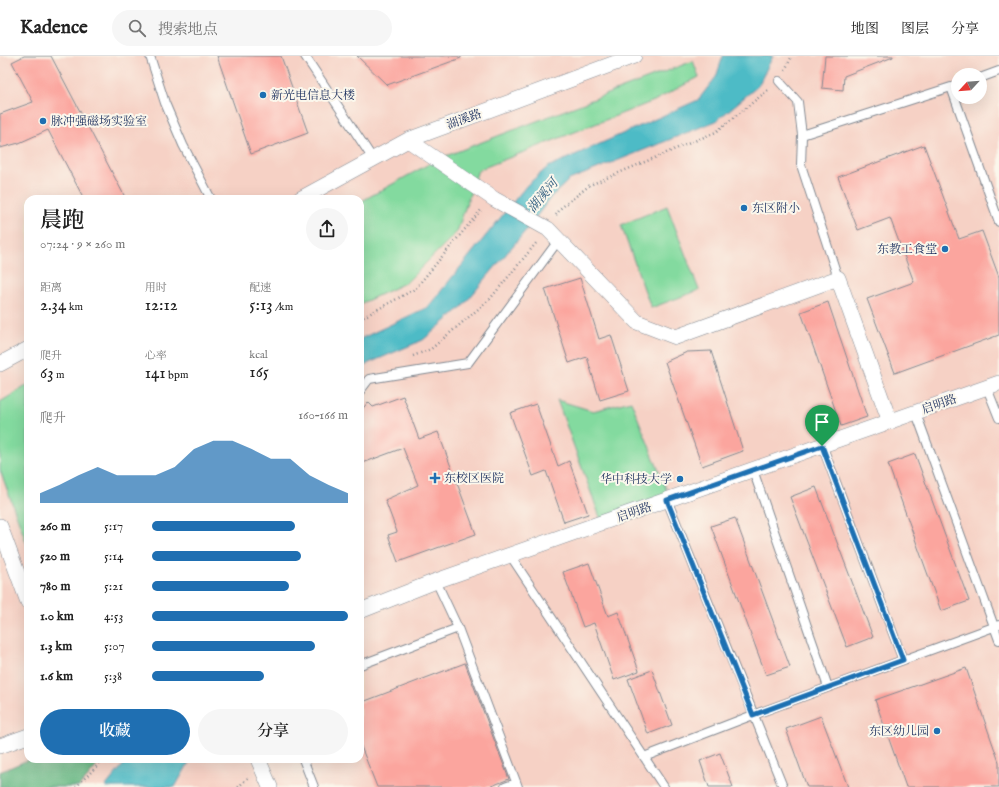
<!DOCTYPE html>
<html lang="zh">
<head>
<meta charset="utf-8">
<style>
  :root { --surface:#fff; --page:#f6f6f6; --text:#222; --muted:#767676; --line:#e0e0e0; --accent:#1f6fb2 }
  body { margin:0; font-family:"IM FELL English","Noto Serif SC",serif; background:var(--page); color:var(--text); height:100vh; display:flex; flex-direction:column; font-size:15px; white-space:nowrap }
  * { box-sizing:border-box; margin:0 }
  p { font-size:13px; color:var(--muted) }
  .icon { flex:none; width:22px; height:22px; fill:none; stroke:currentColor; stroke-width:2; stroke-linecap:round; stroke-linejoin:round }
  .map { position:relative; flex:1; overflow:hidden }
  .sheet { position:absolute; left:24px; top:139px; width:340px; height:568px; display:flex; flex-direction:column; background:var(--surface); border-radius:12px; box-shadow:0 4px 16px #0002 }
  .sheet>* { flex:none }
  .needle { width:26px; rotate:244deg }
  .fabs { position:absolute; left:951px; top:12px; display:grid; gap:8px }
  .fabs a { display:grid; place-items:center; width:36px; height:36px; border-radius:50%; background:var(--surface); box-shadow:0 4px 16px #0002; font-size:20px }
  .pin { position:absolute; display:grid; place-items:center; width:34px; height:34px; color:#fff; margin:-41px -17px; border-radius:50% 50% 50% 0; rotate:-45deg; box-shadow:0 0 4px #0007 }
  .pin .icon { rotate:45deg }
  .round { display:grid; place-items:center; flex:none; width:42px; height:42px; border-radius:21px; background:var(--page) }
  .head { display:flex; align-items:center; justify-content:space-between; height:68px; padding:0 16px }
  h1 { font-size:22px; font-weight:600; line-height:30px }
  .stats { display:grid; grid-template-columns:repeat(3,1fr); gap:6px; height:68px; padding:4px 16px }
  .stats div { display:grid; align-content:center }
  .stats b { font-size:17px; font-weight:600 }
  .stats small { font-size:11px; font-weight:400 }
  .stats p { font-size:11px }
  .chart { height:112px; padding:8px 16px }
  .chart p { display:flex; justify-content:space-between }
  .chart svg { width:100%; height:72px; margin-top:4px; fill:var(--accent); opacity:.7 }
  .primary-button { display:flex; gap:8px; margin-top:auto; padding:8px 16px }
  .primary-button a { flex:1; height:46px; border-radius:24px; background:var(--accent); color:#fff; font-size:16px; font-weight:600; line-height:46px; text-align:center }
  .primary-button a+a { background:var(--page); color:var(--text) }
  ul { padding:0 16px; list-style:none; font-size:13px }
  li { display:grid; grid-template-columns:64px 48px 1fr; align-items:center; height:30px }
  li i { height:10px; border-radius:5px; background:var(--accent) }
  header { display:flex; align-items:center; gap:24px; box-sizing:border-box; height:56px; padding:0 20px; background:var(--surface); border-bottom:1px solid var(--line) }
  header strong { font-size:19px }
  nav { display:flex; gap:22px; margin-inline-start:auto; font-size:14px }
  .search { width:280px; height:36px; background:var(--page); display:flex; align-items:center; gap:10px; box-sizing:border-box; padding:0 14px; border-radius:22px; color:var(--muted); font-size:15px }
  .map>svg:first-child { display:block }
  .built { fill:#f6d1c5; fill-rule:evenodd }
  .green { fill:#83da9f; stroke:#4f847e }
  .forest { fill:#6aba86; stroke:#427472 }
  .water { fill:#4dbbc6; stroke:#347592 }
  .building { fill:#fba59e }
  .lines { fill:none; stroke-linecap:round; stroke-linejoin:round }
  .lane-casing { stroke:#848a92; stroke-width:10 }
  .street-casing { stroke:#848a92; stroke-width:16 }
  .path { stroke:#848a92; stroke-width:2.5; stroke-dasharray:1 3; stroke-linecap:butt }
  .lane { stroke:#fff; stroke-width:8 }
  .street { stroke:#fff; stroke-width:15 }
  .route-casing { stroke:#fff; stroke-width:8 }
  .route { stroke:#1f6fb2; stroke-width:5 }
  .poi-dot { fill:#1f6fb2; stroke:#fbf7ec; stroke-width:1.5 }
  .labels { text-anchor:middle; stroke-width:4; stroke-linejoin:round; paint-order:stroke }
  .poi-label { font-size:12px; fill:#1b2f5e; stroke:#fbf7ec; text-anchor:start }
  .street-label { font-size:12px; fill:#1b2f5e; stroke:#fbf7ec }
  .water-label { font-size:13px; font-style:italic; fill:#2a597d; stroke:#fbf7ec }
</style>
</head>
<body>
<header>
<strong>Kadence</strong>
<div class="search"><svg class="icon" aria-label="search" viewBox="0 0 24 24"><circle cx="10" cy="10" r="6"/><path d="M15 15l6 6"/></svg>搜索地点</div>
<nav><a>地图</a><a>图层</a><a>分享</a></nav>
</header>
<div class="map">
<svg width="999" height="731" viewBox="0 0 999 731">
  <rect width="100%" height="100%" fill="#fbf7ec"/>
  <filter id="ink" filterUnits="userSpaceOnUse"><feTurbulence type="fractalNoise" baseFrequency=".025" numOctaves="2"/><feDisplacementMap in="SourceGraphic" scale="8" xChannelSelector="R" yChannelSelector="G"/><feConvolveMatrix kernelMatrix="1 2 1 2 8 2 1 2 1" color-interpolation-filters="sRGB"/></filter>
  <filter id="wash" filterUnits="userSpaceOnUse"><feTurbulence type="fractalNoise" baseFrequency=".012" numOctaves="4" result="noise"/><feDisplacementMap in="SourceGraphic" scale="16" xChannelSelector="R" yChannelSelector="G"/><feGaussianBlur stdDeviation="0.9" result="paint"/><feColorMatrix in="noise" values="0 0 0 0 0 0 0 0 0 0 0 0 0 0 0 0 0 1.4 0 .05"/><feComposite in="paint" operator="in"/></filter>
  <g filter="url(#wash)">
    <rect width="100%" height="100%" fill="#ede5c7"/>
    <path class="built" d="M0,0H999V731H0ZM958,19H980V41H958ZM28,143H360V703H28Z"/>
    <path class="green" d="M693,5L699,21L654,45L478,114L457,176L407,226L360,248V146L438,103Z
      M667,150L699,234L651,252L621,169Z
      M28,329V491L0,414V346Z
      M557,344L593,355L631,345L669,440L601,464Z"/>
    <path class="forest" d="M30,703H99L96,711L79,731H0V716Z"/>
    <path class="water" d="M723,0H773L758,30L716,65L569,124L551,141L527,173L462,251L423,284L369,307L360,314V283L428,251L527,129L548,111L698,44L716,21Z
      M128,703H191L175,731H105Z"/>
    <g id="blocks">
      <path class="building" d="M24,0H51L126,143H84L48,74L19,87L0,92V58L33,46L12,6Z
        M217,0H281L308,77L251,98Z
        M357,0H461V2L387,29Z
        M825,0H893V1L844,20L843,34L822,32Z
        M924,89L959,183L982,175L999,221V279L895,317L867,243L914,226L890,162L858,174L838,121Z
        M580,222L599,283L611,279L629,335L600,344L587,301L569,307L545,233Z
        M828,246L867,361L841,370L801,256Z
        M711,295L743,395L702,410L665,306L687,296Z
        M403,340L419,383L438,376L476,478L398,506L388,479L397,476L385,444L418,429L403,392L360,408V356L368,346L373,351Z
        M536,348L558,410L569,405L588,458L564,466L546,415L533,420L510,357Z
        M915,398L969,545L941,555L888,408Z
        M816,431L873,581L847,591L790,441Z
        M735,462L790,611L766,619L711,470Z
        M589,507L608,560L618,556L639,615L614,624L594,567L583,571L563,516Z
        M465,607L509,723L489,731H377L360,688V647Z
        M966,612L999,706V731H906L875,644Z
        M652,614L672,669L648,678L628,623Z
        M821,660L848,731H807L786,673Z
        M720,697L733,731H709L700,705Z"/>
    </g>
  </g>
  <g filter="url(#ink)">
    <use href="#blocks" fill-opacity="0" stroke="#848a92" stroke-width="1"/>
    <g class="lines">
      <defs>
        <path id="lane" d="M150,0L165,47L183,89L211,143
          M305,0L373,103
          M980,22L999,15
          M779,25L798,46L802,79L801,109L838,222
          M802,79L951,31L999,166
          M987,332L999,362
          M360,335L369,323L468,307L558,185
          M916,357L999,584
          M822,389L903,604
          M753,414L828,631
          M667,444L783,731
          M510,499L664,731
          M436,525L458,572
          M360,609L458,572L518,731
          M644,701L753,659L999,569
          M303,703L314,731
          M505,731L516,727"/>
        <path id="street" d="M408,84L494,143L548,173L637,266L676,281L838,222L890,366
          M300,143L408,84L634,0
          M0,308L28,293
          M0,470L28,546
          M360,555L436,525L999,327
          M0,690L28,680
          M258,703L270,731"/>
      </defs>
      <use href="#lane" class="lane-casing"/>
      <use href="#street" class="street-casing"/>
      <path class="path" d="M785,14L792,0
        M556,159L561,152L590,129L716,76L768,34
        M360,263L415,233L481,154
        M413,300L431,293L490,243L537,186
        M76,731L104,703
        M238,731L248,722"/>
      <use href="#lane" class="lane"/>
      <use href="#street" class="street"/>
    </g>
  </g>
  <g class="lines" filter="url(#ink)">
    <defs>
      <path id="route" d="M822,390L903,604L753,659L667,444Z"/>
    </defs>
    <use href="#route" class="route-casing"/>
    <use href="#route" class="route"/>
  </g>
  <g class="poi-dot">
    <circle cx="263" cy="39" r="4"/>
    <circle cx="43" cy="65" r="4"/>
    <circle cx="744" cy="152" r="4"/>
    <circle cx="945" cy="193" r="4"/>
    <path d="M433 416h4v4h4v4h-4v4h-4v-4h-4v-4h4z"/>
    <circle cx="680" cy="423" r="4"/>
    <circle cx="937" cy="675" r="4"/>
  </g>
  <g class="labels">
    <g class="poi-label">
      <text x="271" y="43">新光电信息大楼</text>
      <text x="51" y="69">脉冲强磁场实验室</text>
      <text x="752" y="156">东区附小</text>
      <text x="937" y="197" text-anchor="end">东教工食堂</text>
      <text x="444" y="426">东校区医院</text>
      <text x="672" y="427" text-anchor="end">华中科技大学</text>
      <text x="929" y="679" text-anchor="end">东区幼儿园</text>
    </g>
    <g class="street-label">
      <text transform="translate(464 63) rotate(-20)" y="4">湖溪路</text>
      <text transform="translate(939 348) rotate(-19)" y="4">启明路</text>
      <text transform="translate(634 456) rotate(-19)" y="4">启明路</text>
    </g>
    <g class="water-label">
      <text transform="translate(542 139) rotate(-50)" y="5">湖溪河</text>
    </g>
  </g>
</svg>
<div class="fabs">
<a><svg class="needle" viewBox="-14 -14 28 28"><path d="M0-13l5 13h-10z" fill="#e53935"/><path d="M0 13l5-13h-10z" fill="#767676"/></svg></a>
</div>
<div class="pin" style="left:822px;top:390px;background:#1e9e55"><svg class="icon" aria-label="arrive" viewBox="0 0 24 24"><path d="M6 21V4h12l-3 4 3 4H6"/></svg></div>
<section class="sheet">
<div class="head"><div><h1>晨跑</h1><p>07:24 · 9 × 260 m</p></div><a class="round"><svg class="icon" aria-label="share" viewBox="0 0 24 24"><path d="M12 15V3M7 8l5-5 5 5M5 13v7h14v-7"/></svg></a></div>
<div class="stats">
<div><p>距离</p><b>2.34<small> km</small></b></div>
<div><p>用时</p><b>12:12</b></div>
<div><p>配速</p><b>5:13<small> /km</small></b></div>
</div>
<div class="stats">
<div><p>爬升</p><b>63<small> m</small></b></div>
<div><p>心率</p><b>141<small> bpm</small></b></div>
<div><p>kcal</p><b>165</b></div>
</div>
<div class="chart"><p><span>爬升</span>160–166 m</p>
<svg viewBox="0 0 160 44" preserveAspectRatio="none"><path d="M0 44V38L10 33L20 27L30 22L40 27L50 27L60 27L70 22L80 11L90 6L100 6L110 11L120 17L130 17L140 27L150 33L160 38V44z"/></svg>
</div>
<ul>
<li><b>260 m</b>5:17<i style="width:73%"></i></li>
<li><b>520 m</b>5:14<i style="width:76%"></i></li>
<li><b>780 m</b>5:21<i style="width:70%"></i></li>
<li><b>1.0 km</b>4:53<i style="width:100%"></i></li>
<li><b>1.3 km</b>5:07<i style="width:83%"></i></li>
<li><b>1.6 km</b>5:38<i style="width:57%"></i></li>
</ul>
<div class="primary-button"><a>收藏</a><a>分享</a></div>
</section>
</div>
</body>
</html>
